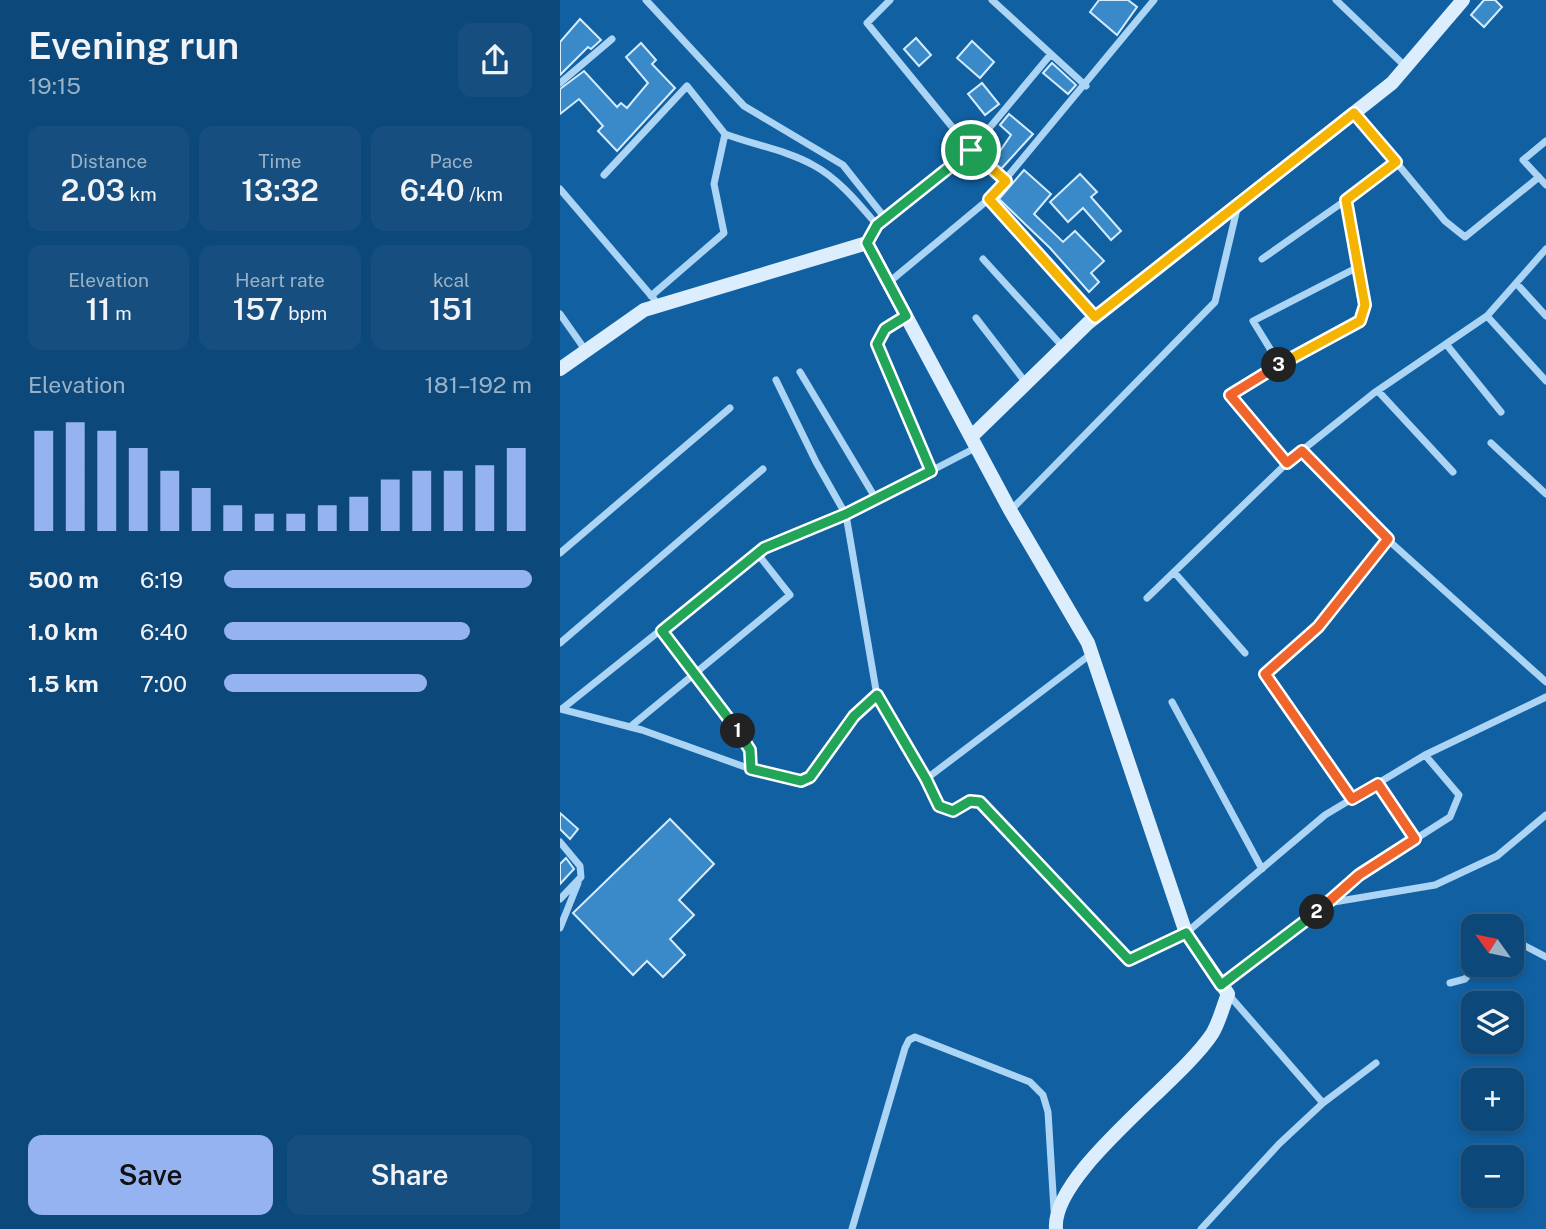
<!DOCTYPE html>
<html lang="en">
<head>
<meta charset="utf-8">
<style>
  :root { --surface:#0d487a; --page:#164f7f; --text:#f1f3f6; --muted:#9ab2c7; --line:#2d608b; --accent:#95b2f1 }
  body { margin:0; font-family:"Public Sans",sans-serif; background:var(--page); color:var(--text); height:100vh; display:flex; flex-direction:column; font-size:26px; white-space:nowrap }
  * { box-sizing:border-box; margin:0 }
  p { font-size:23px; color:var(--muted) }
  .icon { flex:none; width:38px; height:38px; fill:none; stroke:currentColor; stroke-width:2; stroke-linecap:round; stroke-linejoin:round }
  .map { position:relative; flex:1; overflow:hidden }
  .side { display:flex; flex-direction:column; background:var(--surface); width:560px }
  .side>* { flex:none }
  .needle { width:46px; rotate:303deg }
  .controls { position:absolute; left:901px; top:914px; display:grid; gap:14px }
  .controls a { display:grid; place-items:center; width:63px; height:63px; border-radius:14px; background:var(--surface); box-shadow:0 4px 10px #0003,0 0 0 2px var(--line); font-size:35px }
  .pin { position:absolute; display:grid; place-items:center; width:60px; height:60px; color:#fff; margin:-30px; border:4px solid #fff; border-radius:50%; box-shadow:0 2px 7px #0007 }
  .km { position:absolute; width:35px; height:35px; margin:-18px; border-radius:50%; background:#222; color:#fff; font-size:19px; line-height:35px; text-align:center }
  .round { display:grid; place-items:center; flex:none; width:74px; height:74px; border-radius:14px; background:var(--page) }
  .summary { display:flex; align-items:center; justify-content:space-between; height:119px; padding:0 28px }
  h1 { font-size:38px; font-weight:600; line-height:52px }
  .figures { display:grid; grid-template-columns:repeat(3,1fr); gap:10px; height:119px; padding:7px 28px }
  .figures div { display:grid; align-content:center; border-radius:14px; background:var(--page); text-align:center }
  .figures b { font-size:30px; font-weight:600 }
  .figures small { font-size:19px; font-weight:400 }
  .figures p { font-size:19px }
  .chart { height:196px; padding:14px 28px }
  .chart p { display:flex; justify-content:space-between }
  .chart svg { width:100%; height:126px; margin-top:7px; stroke:var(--accent); stroke-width:6 }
  .cta { display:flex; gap:14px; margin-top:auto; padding:14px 28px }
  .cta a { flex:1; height:80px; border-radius:14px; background:var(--accent); color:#111; font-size:28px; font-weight:600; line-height:80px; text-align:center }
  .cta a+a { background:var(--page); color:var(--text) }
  ul { padding:0 28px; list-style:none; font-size:23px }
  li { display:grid; grid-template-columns:112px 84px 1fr; align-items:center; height:52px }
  li i { height:18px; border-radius:9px; background:var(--accent) }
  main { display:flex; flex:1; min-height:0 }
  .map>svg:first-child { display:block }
  .building { fill:#3a89c8; stroke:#d4ecfe; stroke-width:2 }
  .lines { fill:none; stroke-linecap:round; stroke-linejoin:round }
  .street { stroke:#abd4f5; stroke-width:7 }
  .secondary { stroke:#dceefe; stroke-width:14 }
  .split-1-casing { stroke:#fff; stroke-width:14 }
  .split-2-casing { stroke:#fff; stroke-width:14 }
  .split-3-casing { stroke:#fff; stroke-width:14 }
  .split-4-casing { stroke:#fff; stroke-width:14 }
  .split-1 { stroke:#22a559; stroke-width:9 }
  .split-2 { stroke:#22a559; stroke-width:9 }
  .split-3 { stroke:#f0652b; stroke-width:9 }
  .split-4 { stroke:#f5b400; stroke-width:9 }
</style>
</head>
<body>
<main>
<section class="side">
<div class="summary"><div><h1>Evening run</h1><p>19:15</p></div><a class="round"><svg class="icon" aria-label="share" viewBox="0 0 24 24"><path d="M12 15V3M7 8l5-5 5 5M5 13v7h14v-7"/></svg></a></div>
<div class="figures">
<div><p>Distance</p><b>2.03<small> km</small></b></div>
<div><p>Time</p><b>13:32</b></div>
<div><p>Pace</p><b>6:40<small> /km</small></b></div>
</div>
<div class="figures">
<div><p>Elevation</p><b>11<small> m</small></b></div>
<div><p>Heart rate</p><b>157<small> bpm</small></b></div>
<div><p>kcal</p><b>151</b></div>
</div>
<div class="chart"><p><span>Elevation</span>181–192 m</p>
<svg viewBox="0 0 160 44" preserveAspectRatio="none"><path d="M5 44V9M15 44V6M25 44V9M35 44V15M45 44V23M55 44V29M65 44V35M75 44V38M85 44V38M95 44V35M105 44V32M115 44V26M125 44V23M135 44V23M145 44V21M155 44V15"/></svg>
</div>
<ul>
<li><b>500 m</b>6:19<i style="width:100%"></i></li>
<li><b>1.0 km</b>6:40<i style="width:80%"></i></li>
<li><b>1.5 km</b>7:00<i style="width:66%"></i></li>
</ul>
<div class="cta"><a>Save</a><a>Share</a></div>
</section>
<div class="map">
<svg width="986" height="1229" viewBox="0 0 986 1229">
  <rect width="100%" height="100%" fill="#1160a2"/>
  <path class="building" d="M539,0H568L577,7L557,35L530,12Z
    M924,0H935L942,7L924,27L911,15Z
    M20,19L41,40L31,49L28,47L0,75V42Z
    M356,38L371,55L359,66L344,49Z
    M412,41L434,62L420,78L397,58Z
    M81,43L96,60L92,64L115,88L57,151L38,131L43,126L19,99L0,114V89L24,71L57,107L61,103L67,108L88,83L66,57Z
    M492,63L516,85L508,94L483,73Z
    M422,83L439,104L425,115L408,94Z
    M449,114L473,134L441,169L419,149L427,140L440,151L451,135L440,125Z
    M464,170L491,194L474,214L503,242L515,231L544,261L531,273L539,282L529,292L490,248L439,199Z
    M520,174L537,192L531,197L561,231L551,240L523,208L508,222L490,202Z
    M0,813L18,829L10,839L0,829Z
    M110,819L154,864L119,900L134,915L110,939L125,955L103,977L87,961L73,975L13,913Z
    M6,858L14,869L0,884V864Z"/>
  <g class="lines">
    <path class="street" d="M86,0L184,106L283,165L325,218
      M330,0L307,23L411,150L446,182
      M432,0L526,86
      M776,0L846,67
      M0,83L52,39
      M165,134C194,145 226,150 253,165C278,178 299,204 317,225L307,243
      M986,141L963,160L986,185
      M836,162L885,221L905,237L979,177
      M44,175L127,86L165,134L154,184L164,233L91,296
      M0,189L94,299
      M317,225L411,150L491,54
      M423,259L503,347
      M702,259L786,200
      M328,283L429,199
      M956,283L986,316
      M0,314L26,351
      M927,316L986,381
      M346,317L325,329L317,344L371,471
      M535,317L429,199L594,0
      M416,318L466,383
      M886,344L941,412
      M720,365L693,321L798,267
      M240,372L316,499
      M818,391L893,472
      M931,443L986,494
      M417,447L286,515L317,696L366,779L531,654
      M742,451L827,539L986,682
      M727,463L670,395L801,321L805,305L786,200L836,162L794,113
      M451,510L655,302L677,209
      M0,553L170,408
      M614,572L685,653
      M587,598L730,460L814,393L927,316L986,249
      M102,631L187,744L191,769
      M0,643L203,469
      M612,702L702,869
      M0,709L82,730L185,767L241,781L250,777L294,716L317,696
      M2,709L197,553L238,532L286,515L256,462L216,380
      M70,727L230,595L197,553
      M366,779C372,791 377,816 394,810C402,807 407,802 415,800L420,802L558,952L565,958L573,960L626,933L765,815L865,755L986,697
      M818,784L855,839
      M792,799L705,674L758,627L827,539
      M0,842L20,866L21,877L0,899
      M768,903L799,875L890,817L899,795L865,755
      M0,928L18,883
      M952,939L986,957
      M890,983L905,979L917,964
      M662,984L768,903L875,885L937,856L986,815
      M763,1103L816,1063
      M292,1229L345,1048L349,1040L355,1037L470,1082L483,1095L488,1112L494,1210
      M641,1229L719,1144L763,1103L668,994"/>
    <path class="secondary" d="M0,369L84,310L307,243L450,510L528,643L626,933L668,994C663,1006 659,1023 652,1034C620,1083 491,1173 496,1229
      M411,437L528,323L832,83L903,0"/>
  </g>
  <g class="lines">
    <defs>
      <path id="split-1" d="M178,731L102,631L204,548L286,514L371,471L317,344L325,329L346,316L307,243L317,225L411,150"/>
      <path id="split-2" d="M178,731L190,750L191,769L241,781L250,777L294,716L317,695L366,779L379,806L393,811L410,801L420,802L569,960L626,933L661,985L757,912"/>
      <path id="split-3" d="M719,365L670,395L727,463L742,451L828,539L758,627L705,674L792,799L818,784L855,839L799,875L757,912"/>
      <path id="split-4" d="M411,150L446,181L429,199L535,317L794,113L836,162L786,200L805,305L800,321L719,365"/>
    </defs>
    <use href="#split-1" class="split-1-casing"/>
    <use href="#split-2" class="split-2-casing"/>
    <use href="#split-3" class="split-3-casing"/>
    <use href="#split-4" class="split-4-casing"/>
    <use href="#split-1" class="split-1"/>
    <use href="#split-2" class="split-2"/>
    <use href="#split-3" class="split-3"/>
    <use href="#split-4" class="split-4"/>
  </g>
</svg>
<div class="controls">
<a><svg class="needle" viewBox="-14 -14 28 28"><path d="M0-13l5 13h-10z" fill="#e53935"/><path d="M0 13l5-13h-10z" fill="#9ab2c7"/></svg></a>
<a><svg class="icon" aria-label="layers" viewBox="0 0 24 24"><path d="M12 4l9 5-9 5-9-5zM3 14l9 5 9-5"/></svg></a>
<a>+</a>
<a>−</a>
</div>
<div class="pin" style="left:411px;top:150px;background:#1e9e55"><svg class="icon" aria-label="arrive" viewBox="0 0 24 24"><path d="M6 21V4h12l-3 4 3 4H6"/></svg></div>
<b class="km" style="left:178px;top:731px">1</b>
<b class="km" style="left:757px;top:912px">2</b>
<b class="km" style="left:719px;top:365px">3</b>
</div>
</main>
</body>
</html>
